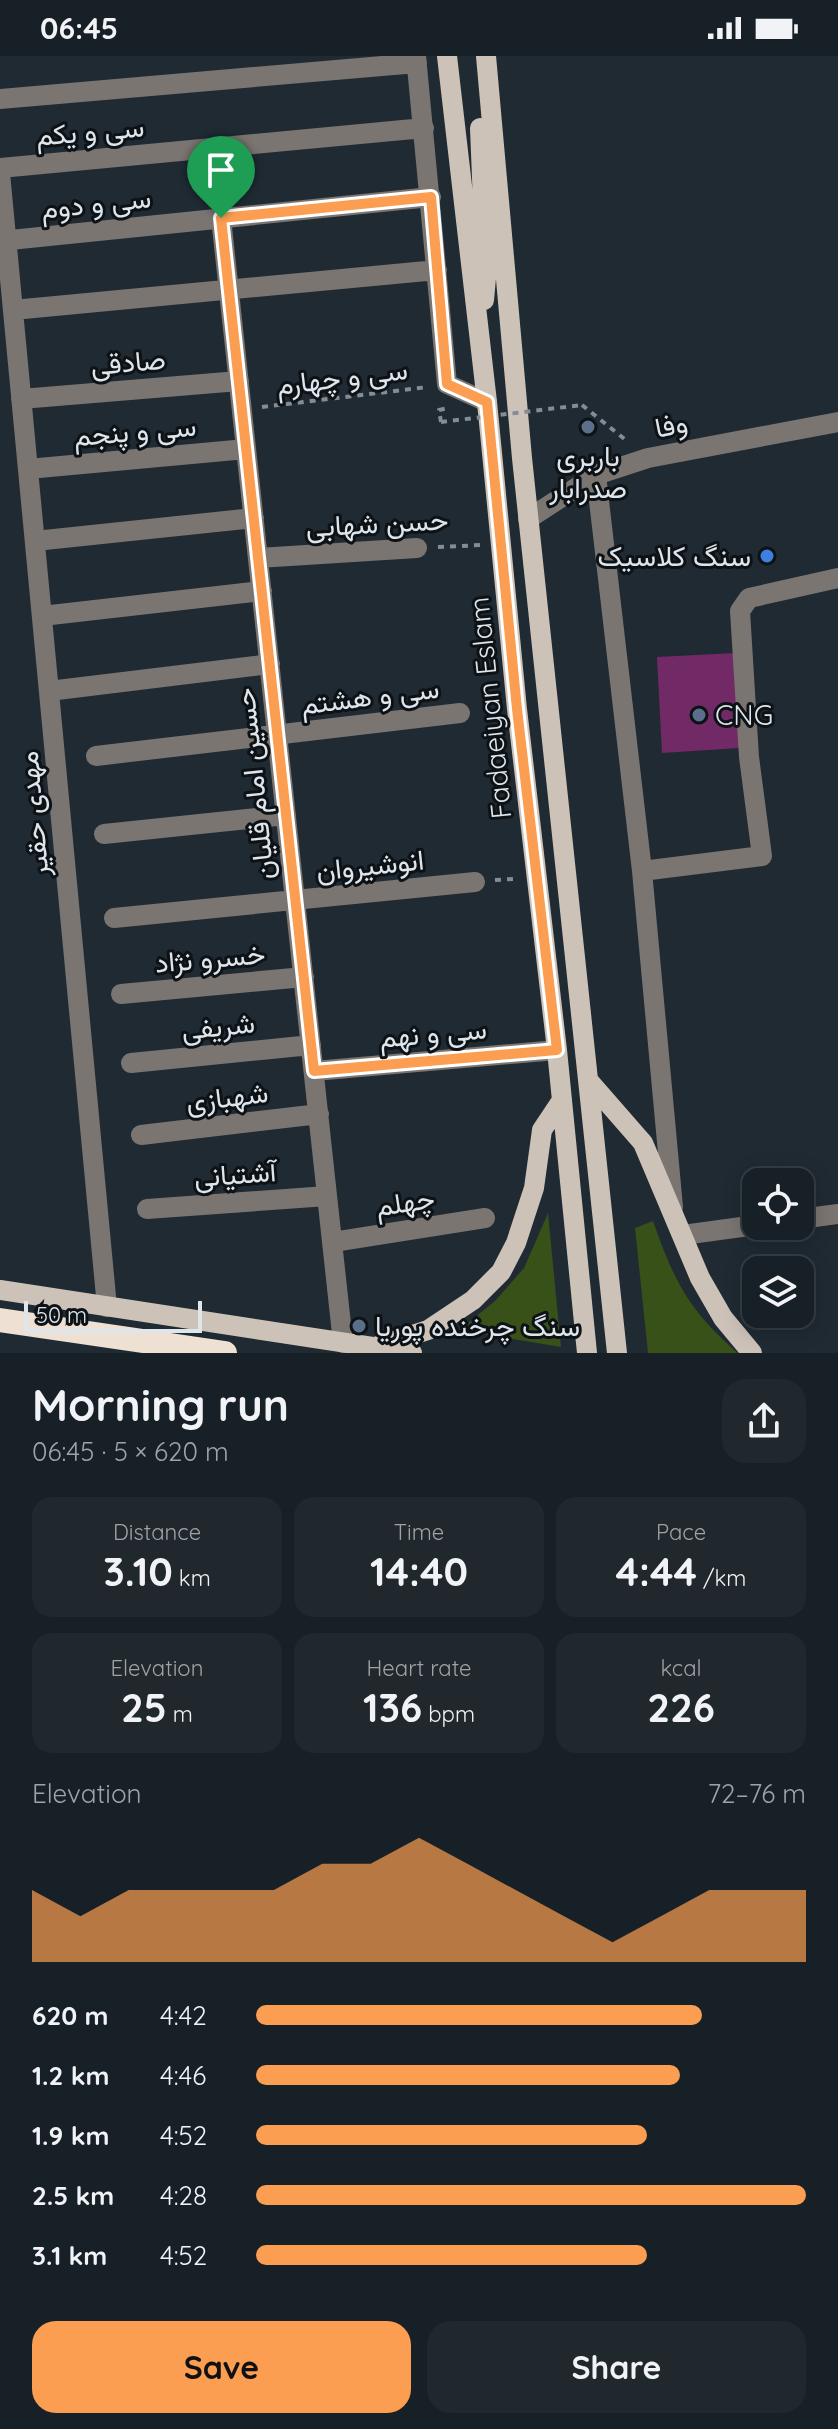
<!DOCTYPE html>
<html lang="en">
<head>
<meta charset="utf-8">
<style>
  :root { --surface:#172026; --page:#20282e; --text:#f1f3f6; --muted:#9ea3a7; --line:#363e43; --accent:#fb9e51 }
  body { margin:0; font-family:Quicksand,Vazirmatn,sans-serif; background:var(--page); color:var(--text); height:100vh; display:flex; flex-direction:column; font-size:30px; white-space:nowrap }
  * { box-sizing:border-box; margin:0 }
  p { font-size:26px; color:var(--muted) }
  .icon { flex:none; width:44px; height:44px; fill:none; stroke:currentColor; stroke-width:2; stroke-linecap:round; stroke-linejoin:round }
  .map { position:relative; height:1297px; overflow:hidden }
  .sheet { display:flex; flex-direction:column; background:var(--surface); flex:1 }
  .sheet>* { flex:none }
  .tools { position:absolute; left:742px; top:1112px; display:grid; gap:16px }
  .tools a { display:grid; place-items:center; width:72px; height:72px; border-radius:16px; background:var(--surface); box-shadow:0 4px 20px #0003,0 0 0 2px var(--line); font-size:40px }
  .scale { position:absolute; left:24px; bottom:20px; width:178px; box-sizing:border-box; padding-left:8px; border:4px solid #dee5eb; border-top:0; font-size:22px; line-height:28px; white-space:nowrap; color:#dee5eb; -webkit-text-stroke:6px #0d1216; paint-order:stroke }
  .pin { position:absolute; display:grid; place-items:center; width:68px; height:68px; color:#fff; margin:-82px -34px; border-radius:50% 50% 50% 0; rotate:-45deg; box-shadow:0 0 8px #0007 }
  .pin .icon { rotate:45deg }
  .round { display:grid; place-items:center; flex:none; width:84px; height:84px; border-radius:24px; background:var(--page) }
  .summary { display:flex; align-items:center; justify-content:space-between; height:136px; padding:0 32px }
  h1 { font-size:44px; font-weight:700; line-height:60px }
  .metrics { display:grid; grid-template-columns:repeat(3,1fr); gap:12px; height:136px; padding:8px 32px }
  .metrics div { display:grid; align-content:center; border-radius:20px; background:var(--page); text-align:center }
  .metrics b { font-size:40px; font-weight:700 }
  .metrics small { font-size:22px; font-weight:400 }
  .metrics p { font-size:22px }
  .chart { height:224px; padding:16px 32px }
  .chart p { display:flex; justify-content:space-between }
  .chart svg { width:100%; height:144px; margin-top:8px; fill:var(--accent); opacity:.7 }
  .cta { display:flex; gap:16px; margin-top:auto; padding:16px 32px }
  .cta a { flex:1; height:92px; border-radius:24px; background:var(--accent); color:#111; font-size:32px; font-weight:700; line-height:92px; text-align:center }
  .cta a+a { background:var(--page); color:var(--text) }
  ul { padding:0 32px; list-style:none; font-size:26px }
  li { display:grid; grid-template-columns:128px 96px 1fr; align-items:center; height:60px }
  li i { height:20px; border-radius:10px; background:var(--accent) }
  .status { display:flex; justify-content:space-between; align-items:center; height:56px; padding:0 40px; background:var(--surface); direction:ltr }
  .status svg { height:22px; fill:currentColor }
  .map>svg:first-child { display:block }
  .green { fill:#375118 }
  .building { fill:#722a67 }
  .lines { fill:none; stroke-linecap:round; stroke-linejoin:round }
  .path { stroke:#848d95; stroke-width:4; stroke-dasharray:6 6; stroke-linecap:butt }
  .minor { stroke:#7a7570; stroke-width:20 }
  .major { stroke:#cdc2b8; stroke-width:20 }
  .highway { stroke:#eee1d4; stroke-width:24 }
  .path-bridge { stroke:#848d95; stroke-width:4; stroke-dasharray:6 6; stroke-linecap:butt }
  .route-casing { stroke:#fff; stroke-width:16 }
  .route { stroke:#fb9e51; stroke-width:10 }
  .service-dot { fill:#5c6f8a; stroke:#0d1216; stroke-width:3 }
  .shop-dot { fill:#3f7fe0; stroke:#0d1216; stroke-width:3 }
  .labels { text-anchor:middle; stroke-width:6; stroke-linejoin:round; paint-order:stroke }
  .street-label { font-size:28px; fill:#dee5eb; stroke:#0d1216 }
  .poi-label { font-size:28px; fill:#dee5eb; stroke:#0d1216; text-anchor:start }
</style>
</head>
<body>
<div class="status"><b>06:45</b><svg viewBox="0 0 49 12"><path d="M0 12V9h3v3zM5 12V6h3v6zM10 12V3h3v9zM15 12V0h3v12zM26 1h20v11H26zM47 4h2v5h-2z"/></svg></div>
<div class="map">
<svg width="838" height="1297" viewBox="0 0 838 1297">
  <rect width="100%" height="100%" fill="#1f2a33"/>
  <path class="green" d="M548,1157L561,1291L459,1274L495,1245L524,1212Z
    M653,1165C674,1225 689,1255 738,1297H648L635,1172Z"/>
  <path class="building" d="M735,597L739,692L662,697L657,601Z"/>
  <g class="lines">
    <path class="path" d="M582,349L627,385
      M262,351L428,331
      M441,366L439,354L448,352
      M438,491L482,489
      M495,824L514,823"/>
    <path class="minor" d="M416,0L447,328L487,346
      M0,43L417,7
      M0,112L424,72
      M0,117L107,1251
      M221,162L343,1287
      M0,185L431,141
      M13,254L437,214
      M21,343L239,325
      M28,413L246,393
      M596,419L642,815L673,1151
      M528,463L596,419L648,402L838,366
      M35,485L254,462
      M258,502L417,492
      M42,560L262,535
      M49,635L270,608
      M96,700L460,657
      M104,778L286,759
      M642,815L762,800L749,701L740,555L749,542L838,522
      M114,862L475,826
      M121,938L304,921
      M131,1007L311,989
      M314,1015L557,994
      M141,1079L319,1058
      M147,1153L327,1140
      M800,1163L838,1158
      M683,1179L756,1169
      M333,1186L485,1162"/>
    <path class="major" d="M447,0L487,346L517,653L557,994L587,1297
      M486,0L522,402L617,1297
      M480,72L486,222L484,244
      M588,1024L643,1087L700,1222L723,1262L752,1297
      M0,1234L412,1297
      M378,1290L428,1274L473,1244L501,1216L516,1187L534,1132L542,1074L562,1044"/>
    <path class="highway" d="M0,1264L225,1297"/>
    <path class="path-bridge" d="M441,366L582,349"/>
  </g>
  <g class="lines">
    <defs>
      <path id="route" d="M431,141L447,328L487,346L517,653L557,994L314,1015L221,162Z"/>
    </defs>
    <use href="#route" class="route-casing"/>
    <use href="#route" class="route"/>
  </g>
  <g class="service-dot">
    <circle cx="588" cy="371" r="8"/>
    <circle cx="699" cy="659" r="8"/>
    <circle cx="359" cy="1270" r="8"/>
  </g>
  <circle class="shop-dot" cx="767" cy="500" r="8"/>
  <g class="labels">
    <g class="street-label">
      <text transform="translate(90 75) rotate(-5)" y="10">سی و یکم</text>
      <text transform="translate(96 147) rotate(-6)" y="10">سی و دوم</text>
      <text transform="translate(128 306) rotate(-5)" y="10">صادقی</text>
      <text transform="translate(342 321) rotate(-7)" y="10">سی و چهارم</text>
      <text transform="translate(671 369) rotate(-11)" y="10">وفا</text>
      <text transform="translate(135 375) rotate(-5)" y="10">سی و پنجم</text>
      <text transform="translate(377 467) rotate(-3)" y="10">حسن شهابی</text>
      <text transform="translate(370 640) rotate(-7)" y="10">سی و هشتم</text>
      <text transform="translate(490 652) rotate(-96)" y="10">Fadaeiyan Eslam</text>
      <text transform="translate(254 728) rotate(-96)" y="10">حسین امام قلیان</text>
      <text transform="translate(33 758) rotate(-95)" y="10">مهدی حقیر</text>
      <text transform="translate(370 809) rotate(-6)" y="10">انوشیروان</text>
      <text transform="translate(210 902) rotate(-5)" y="10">خسرو نژاد</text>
      <text transform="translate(218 970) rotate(-6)" y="10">شریفی</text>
      <text transform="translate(433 977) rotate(-5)" y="10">سی و نهم</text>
      <text transform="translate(227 1041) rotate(-7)" y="10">شهبازی</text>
      <text transform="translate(235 1118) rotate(-4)" y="10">آشتیانی</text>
      <text transform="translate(405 1146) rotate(-9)" y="10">چهلم</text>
    </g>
    <g class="poi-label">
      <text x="588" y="410" text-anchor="middle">باربری<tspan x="588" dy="32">صدرابار</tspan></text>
      <text x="751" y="510" text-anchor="end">سنگ کلاسیک</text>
      <text x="715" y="669">CNG</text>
      <text x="375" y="1280">سنگ چرخنده پوریا</text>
    </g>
  </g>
</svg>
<div class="tools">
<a><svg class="icon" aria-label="locate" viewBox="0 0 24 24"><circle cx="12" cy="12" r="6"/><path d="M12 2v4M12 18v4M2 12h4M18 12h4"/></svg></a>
<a><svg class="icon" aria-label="layers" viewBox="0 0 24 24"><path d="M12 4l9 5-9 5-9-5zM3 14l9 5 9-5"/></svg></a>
</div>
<div class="scale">50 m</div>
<div class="pin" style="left:221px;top:162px;background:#1e9e55"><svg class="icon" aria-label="arrive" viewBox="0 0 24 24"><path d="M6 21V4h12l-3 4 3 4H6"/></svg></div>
</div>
<section class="sheet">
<div class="summary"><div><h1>Morning run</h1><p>06:45 · 5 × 620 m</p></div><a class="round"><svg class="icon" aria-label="share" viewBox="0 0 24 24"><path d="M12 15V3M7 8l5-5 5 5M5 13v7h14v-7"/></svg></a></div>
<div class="metrics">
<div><p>Distance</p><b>3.10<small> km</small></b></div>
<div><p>Time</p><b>14:40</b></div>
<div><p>Pace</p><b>4:44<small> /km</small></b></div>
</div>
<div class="metrics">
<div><p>Elevation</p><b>25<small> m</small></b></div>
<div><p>Heart rate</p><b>136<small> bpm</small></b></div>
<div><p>kcal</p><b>226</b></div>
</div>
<div class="chart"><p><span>Elevation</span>72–76 m</p>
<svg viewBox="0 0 160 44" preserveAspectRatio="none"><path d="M0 44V22L10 30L20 22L30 22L40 22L50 22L60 14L70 14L80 6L90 14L100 22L110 30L120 38L130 30L140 22L150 22L160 22V44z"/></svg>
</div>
<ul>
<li><b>620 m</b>4:42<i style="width:81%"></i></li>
<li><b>1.2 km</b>4:46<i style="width:77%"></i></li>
<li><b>1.9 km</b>4:52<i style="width:71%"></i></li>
<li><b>2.5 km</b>4:28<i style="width:100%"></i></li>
<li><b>3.1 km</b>4:52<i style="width:71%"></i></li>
</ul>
<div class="cta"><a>Save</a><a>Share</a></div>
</section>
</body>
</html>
